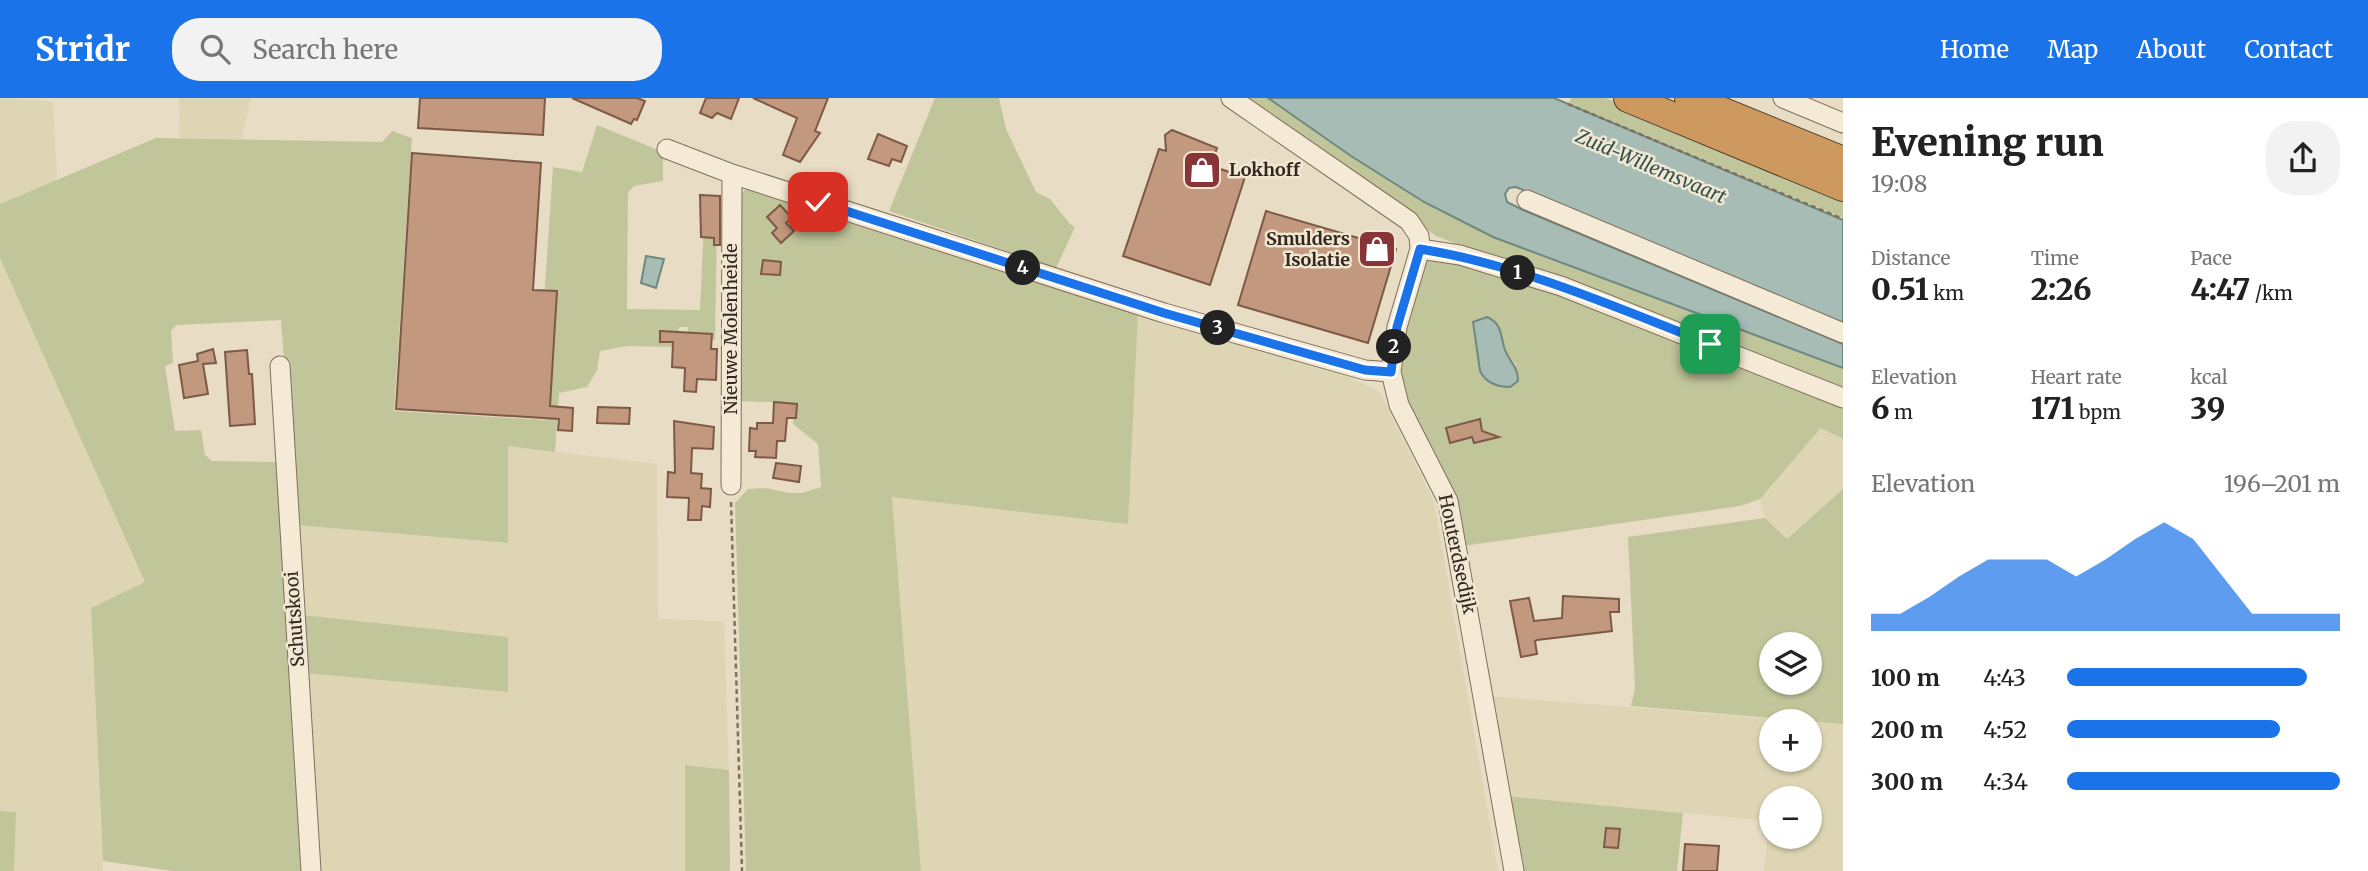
<!DOCTYPE html>
<html lang="en">
<head>
<meta charset="utf-8">
<style>
  :root { --surface:#fff; --page:#f2f2f2; --text:#222; --muted:#767676; --accent:#1a73e8 }
  body { margin:0; font-family:Merriweather,serif; background:var(--page); color:var(--text); height:100vh; display:flex; flex-direction:column; font-size:26px; white-space:nowrap }
  * { box-sizing:border-box; margin:0 }
  p { font-size:23px; color:var(--muted) }
  .icon { flex:none; width:38px; height:38px; fill:none; stroke:currentColor; stroke-width:2; stroke-linecap:round; stroke-linejoin:round }
  .map { position:relative; flex:1; overflow:hidden }
  .sheet { display:flex; flex-direction:column; background:var(--surface); width:525px }
  .sheet>* { flex:none }
  .controls { position:absolute; left:1759px; top:534px; display:grid; gap:14px }
  .controls a { display:grid; place-items:center; width:63px; height:63px; border-radius:50%; background:var(--surface); box-shadow:0 2px 5px #0004; font-size:35px }
  .pin { position:absolute; display:grid; place-items:center; width:60px; height:60px; color:#fff; margin:-30px; border-radius:14px; box-shadow:0 4px 10px #0006 }
  .km { position:absolute; width:35px; height:35px; margin:-18px; border-radius:50%; background:#222; color:#fff; font-size:19px; line-height:35px; text-align:center }
  .round { display:grid; place-items:center; flex:none; width:74px; height:74px; border-radius:28px; background:var(--page) }
  .head { display:flex; align-items:center; justify-content:space-between; height:119px; padding:0 28px }
  h1 { font-size:38px; font-weight:800; line-height:52px }
  .figures { display:grid; grid-template-columns:repeat(3,1fr); gap:10px; height:119px; padding:7px 28px }
  .figures div { display:grid; align-content:center }
  .figures b { font-size:30px; font-weight:800 }
  .figures small { font-size:19px; font-weight:400 }
  .figures p { font-size:19px }
  .chart { height:196px; padding:14px 28px }
  .chart p { display:flex; justify-content:space-between }
  .chart svg { width:100%; height:126px; margin-top:7px; fill:var(--accent); opacity:.7 }
  ul { padding:0 28px; list-style:none; font-size:23px }
  li { display:grid; grid-template-columns:112px 84px 1fr; align-items:center; height:52px }
  li i { height:18px; border-radius:9px; background:var(--accent) }
  header { display:flex; align-items:center; gap:42px; box-sizing:border-box; height:98px; padding:0 35px; background:var(--accent); color:#fff }
  header strong { font-size:33px }
  nav { display:flex; gap:38px; margin-inline-start:auto; font-size:24px }
  .search { width:490px; height:63px; background:var(--page); display:flex; align-items:center; gap:18px; box-sizing:border-box; padding:0 24px; border-radius:28px; color:var(--muted); font-size:26px }
  main { display:flex; flex:1; min-height:0 }
  .map>svg:first-child { display:block }
  .farmland { fill:#ddd5b3; fill-rule:evenodd }
  .green { fill:#c1c59a; fill-rule:evenodd }
  .water { fill:#a6bcb5; stroke:#6e8981; stroke-width:2 }
  .building { fill:#c2987f; stroke:#7d5a46; stroke-width:2 }
  .lines { fill:none; stroke-linecap:round; stroke-linejoin:round }
  .minor-casing { stroke:#816f5d; stroke-width:21 }
  .highway-casing { stroke:#4f3e31; stroke-width:30 }
  .path { stroke:#816f5d; stroke-width:2.5; stroke-dasharray:5 3.5; stroke-linecap:butt }
  .minor { stroke:#f4ead6; stroke-width:19 }
  .highway { stroke:#ce995f; stroke-width:28 }
  .route-casing { stroke:#fff; stroke-width:14 }
  .route { stroke:#1a73e8; stroke-width:9 }
  .labels { text-anchor:middle; stroke-width:5; stroke-linejoin:round; paint-order:stroke }
  .poi-label { font-size:18px; font-weight:bold; fill:#33281f; stroke:#f1e7d3; text-anchor:start }
  .street-label { font-size:18px; fill:#33281f; stroke:#f1e7d3 }
  .water-label { font-size:19px; font-style:italic; fill:#30514d; stroke:#f1e7d3 }
</style>
</head>
<body>
<header>
<strong>Stridr</strong>
<div class="search"><svg class="icon" aria-label="search" viewBox="0 0 24 24"><circle cx="10" cy="10" r="6"/><path d="M15 15l6 6"/></svg>Search here</div>
<nav><a>Home</a><a>Map</a><a>About</a><a>Contact</a></nav>
</header>
<main>
<div class="map">
<svg width="1843" height="773" viewBox="0 0 1843 773">
  <rect width="100%" height="100%" fill="#e8dcc4"/>
  <path class="farmland" d="M0,0L53,3L57,82L0,106Z
    M179,0H251L241,41L180,40Z
    M0,160L146,484L91,511L103,773H14L16,715L0,713Z
    M1138,214L1336,273L1380,294L1434,404L1498,773H921L892,398L1127,426Z
    M1822,330L1843,341V391L1787,441L1765,420L1760,401Z
    M508,348L657,366L658,521L724,523L729,672L685,667V773H318L306,575L507,594L508,539L302,517L296,427L507,445Z
    M1489,598L1800,623H1771V662H1810V624L1843,626V773H1764L1769,723L1507,698ZM1771,700H1810V738H1771Z"/>
  <path class="green" d="M935,0H999L1006,31L1036,94L1050,101L1070,126L1075,129L1056,170L889,113Z
    M1241,0H1268L1351,58L1424,104L1493,139L1843,270V294L1436,138Z
    M1571,0H1606L1843,100V120L1569,5Z
    M597,27L663,54V83L634,88L628,94L627,211L700,212L704,125H717L715,242L688,240V229H679L678,249L627,248L600,253L597,272L587,289L559,295L555,354L508,348V445L296,427L281,222L177,227L171,232L173,265L165,268L175,333L201,332L205,357L212,363L276,364L304,773H173L103,763L91,510L145,484L0,160V106L156,40L382,44L392,33L412,40L394,313L545,322L542,233L553,69L582,74Z
    M750,87L1138,214L1128,426L892,399L921,773H746L735,405L748,391L766,390L789,395H803L821,389L818,346L793,326L795,305L738,303L741,96Z
    M1424,160H1447L1528,184L1843,309V341L1821,330L1760,401L1740,408L1463,448L1402,297L1399,256ZM1476,223L1501,236L1505,254L1516,267L1495,288L1483,279L1480,273L1473,224Z
    M1843,391V626L1631,608L1635,590L1628,439L1765,420L1787,441ZM1771,546H1810V584H1771Z
    M302,517L508,539V594L306,575Z
    M685,667L729,672L730,773H685Z
    M1507,698L1683,715L1677,773H1522Z
    M0,713L16,714L14,773H0Z"/>
  <path class="water" d="M1268,0H1554L1843,122V227L1516,89L1509,90L1505,96L1507,104L1523,112L1843,246V270L1493,139L1424,104L1351,58Z
    M646,158L664,161L656,190L641,185Z
    M1487,219C1503,226 1500,238 1505,252C1510,265 1518,268 1518,283L1510,289C1497,289 1486,285 1480,273L1473,224Z"/>
  <path class="building" d="M420,0H545L543,37L418,30Z
    M572,0H637L645,3L637,22L634,21L631,26Z
    M706,0H739L731,21L717,15L712,20L700,15Z
    M753,0H828L815,33L820,35L800,64L783,57L797,20Z
    M1172,32L1217,50L1211,68L1245,79L1210,187L1123,158L1159,51L1166,53L1165,37Z
    M878,36L907,48L901,64L892,61L889,68L868,61Z
    M412,55L541,65L533,192L557,193L550,308L573,310L572,333L558,332L559,321L396,311Z
    M700,97L720,98V147H714V140L701,139Z
    M780,107L792,120L786,125L794,133L781,145L772,135L777,130L767,119Z
    M1266,113L1396,151L1368,245L1238,207Z
    M763,162L781,164L780,177L761,176Z
    M660,233L712,236L711,251H717L716,282L697,281L696,294L684,293L685,270L672,269L673,244H660Z
    M213,251L216,265L203,266L208,296L184,300L179,267L198,263L197,256Z
    M247,252L249,276H252L255,326L230,328L225,254Z
    M774,304L797,306L796,320H787L785,343H777L776,360L755,359L756,353H749L750,330L757,331V325H773Z
    M598,309L630,310L629,326L597,325Z
    M1480,321L1482,333L1499,339L1474,345L1472,339L1450,345L1446,330Z
    M674,323L714,329L713,351L692,350L691,375L702,376L701,390L711,391L710,409L702,408L701,422H688L689,400L667,399L668,374L675,375Z
    M776,365L801,368L799,384L773,380Z
    M1563,498L1619,501V514H1610L1612,533L1537,542L1535,543L1537,556L1521,559L1510,503L1529,500L1534,523L1562,520Z
    M1606,730L1620,731L1618,750L1604,749Z
    M1685,746L1719,748L1717,773H1683Z"/>
  <g class="lines">
    <defs>
      <path id="minor" d="M1231,0L1409,123L1419,138L1420,151L1397,229L1391,274L1399,307L1448,403L1514,773
        M1783,0L1843,25
        M667,51L732,76
        M1527,102L1843,235
        M1420,151L1460,157L1561,188L1843,300
        M280,268L311,773
        M731,387L732,76L1164,215L1365,272L1391,274"/>
      <path id="highway" d="M1628,0L1843,89
        M1689,0L1843,63"/>
    </defs>
    <use href="#minor" class="minor-casing"/>
    <use href="#highway" class="highway-casing"/>
    <path class="path" d="M1568,6L1843,121
      M731,404L742,773"/>
    <use href="#minor" class="minor"/>
    <use href="#highway" class="highway"/>
  </g>
  <g class="lines">
    <defs>
      <path id="route" d="M818,104L1164,215L1365,272L1391,274L1397,229L1420,151C1521,167 1615,209 1710,246"/>
    </defs>
    <use href="#route" class="route-casing"/>
    <use href="#route" class="route"/>
  </g>
  <defs>
    <symbol id="shop-square" viewBox="-11 -11 22 22"><rect x="-9" y="-9" width="18" height="18" rx="4" fill="#893438" stroke="#f1e7d3"/><path d="M-5-2.5h2.3a2.7 3.5 0 0 1 5.4 0H5L5.5 6h-11ZM-1.5-2.5h3a1.5 2.3 0 0 0-3 0Z" fill="#fff"/></symbol>
  </defs>
  <g fill-rule="evenodd">
    <use href="#shop-square" x="1180" y="50" width="44" height="44"/>
    <use href="#shop-square" x="1355" y="129" width="44" height="44"/>
  </g>
  <g class="labels">
    <g class="poi-label">
      <text x="1229" y="78">Lokhoff</text>
      <text x="1350" y="147" text-anchor="end">Smulders<tspan x="1350" dy="21">Isolatie</tspan></text>
    </g>
    <g class="street-label">
      <text transform="translate(731 231) rotate(-90)" y="6">Nieuwe Molenheide</text>
      <text transform="translate(1457 456) rotate(78)" y="6">Houterdsedijk</text>
      <text transform="translate(295 521) rotate(-94)" y="6">Schutskooi</text>
    </g>
    <g class="water-label">
      <text transform="translate(1651 68) rotate(23)" y="7">Zuid-Willemsvaart</text>
    </g>
  </g>
</svg>
<div class="controls">
<a><svg class="icon" aria-label="layers" viewBox="0 0 24 24"><path d="M12 4l9 5-9 5-9-5zM3 14l9 5 9-5"/></svg></a>
<a>+</a>
<a>−</a>
</div>
<div class="pin" style="left:1710px;top:246px;background:#1e9e55"><svg class="icon" aria-label="arrive" viewBox="0 0 24 24"><path d="M6 21V4h12l-3 4 3 4H6"/></svg></div>
<div class="pin" style="left:818px;top:104px;background:#d93025"><svg class="icon" aria-label="check" viewBox="0 0 24 24"><path d="M5 12l5 5 9-10"/></svg></div>
<b class="km" style="left:1518px;top:175px">1</b>
<b class="km" style="left:1394px;top:249px">2</b>
<b class="km" style="left:1218px;top:230px">3</b>
<b class="km" style="left:1023px;top:170px">4</b>
</div>
<section class="sheet">
<div class="head"><div><h1>Evening run</h1><p>19:08</p></div><a class="round"><svg class="icon" aria-label="share" viewBox="0 0 24 24"><path d="M12 15V3M7 8l5-5 5 5M5 13v7h14v-7"/></svg></a></div>
<div class="figures">
<div><p>Distance</p><b>0.51<small> km</small></b></div>
<div><p>Time</p><b>2:26</b></div>
<div><p>Pace</p><b>4:47<small> /km</small></b></div>
</div>
<div class="figures">
<div><p>Elevation</p><b>6<small> m</small></b></div>
<div><p>Heart rate</p><b>171<small> bpm</small></b></div>
<div><p>kcal</p><b>39</b></div>
</div>
<div class="chart"><p><span>Elevation</span>196–201 m</p>
<svg viewBox="0 0 160 44" preserveAspectRatio="none"><path d="M0 44V38L10 38L20 32L30 25L40 19L50 19L60 19L70 25L80 19L90 12L100 6L110 12L120 25L130 38L140 38L150 38L160 38V44z"/></svg>
</div>
<ul>
<li><b>100 m</b>4:43<i style="width:88%"></i></li>
<li><b>200 m</b>4:52<i style="width:78%"></i></li>
<li><b>300 m</b>4:34<i style="width:100%"></i></li>
</ul>
</section>
</main>
</body>
</html>
